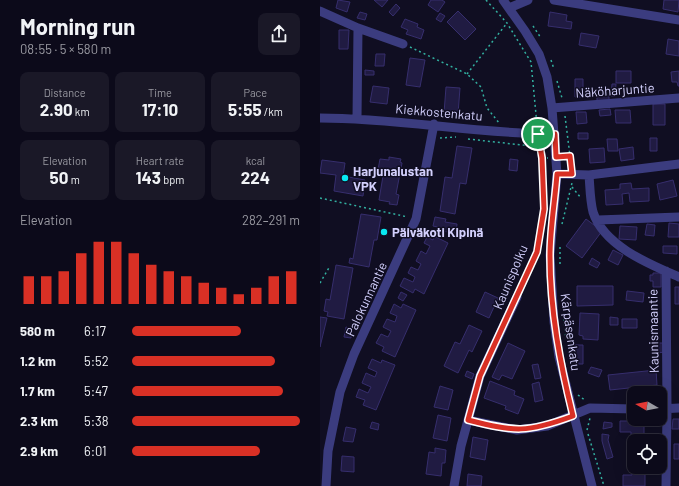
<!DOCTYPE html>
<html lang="en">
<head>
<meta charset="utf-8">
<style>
  :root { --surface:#0c0a1a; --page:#1a1827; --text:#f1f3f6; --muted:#9a9aa2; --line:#2c2b39; --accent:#d93025 }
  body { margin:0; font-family:Barlow,sans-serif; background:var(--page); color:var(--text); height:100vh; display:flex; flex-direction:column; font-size:15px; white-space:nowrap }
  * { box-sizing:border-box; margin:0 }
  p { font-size:13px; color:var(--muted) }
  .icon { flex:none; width:22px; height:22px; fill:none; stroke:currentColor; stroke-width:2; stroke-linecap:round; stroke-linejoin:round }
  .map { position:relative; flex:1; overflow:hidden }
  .details { display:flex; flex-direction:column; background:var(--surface); width:320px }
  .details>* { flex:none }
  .needle { width:26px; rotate:279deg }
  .tools { position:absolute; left:307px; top:386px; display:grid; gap:8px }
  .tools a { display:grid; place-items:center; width:40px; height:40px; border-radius:8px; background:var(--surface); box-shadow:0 4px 16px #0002,0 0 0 1px var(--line); font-size:20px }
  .pin { position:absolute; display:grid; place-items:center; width:34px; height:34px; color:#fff; margin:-17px; border:2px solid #fff; border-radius:50%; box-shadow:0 1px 4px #0007 }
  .round { display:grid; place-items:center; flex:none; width:42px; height:42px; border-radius:8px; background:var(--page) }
  .head { display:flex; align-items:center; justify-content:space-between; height:68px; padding:0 20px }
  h1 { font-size:22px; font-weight:700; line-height:30px }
  .metrics { display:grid; grid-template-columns:repeat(3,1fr); gap:6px; height:68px; padding:4px 20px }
  .metrics div { display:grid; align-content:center; border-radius:8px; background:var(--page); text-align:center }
  .metrics b { font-size:17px; font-weight:700 }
  .metrics small { font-size:11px; font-weight:400 }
  .metrics p { font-size:11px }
  .chart { height:112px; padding:8px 20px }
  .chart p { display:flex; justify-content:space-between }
  .chart svg { width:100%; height:72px; margin-top:4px; stroke:var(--accent); stroke-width:6 }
  ul { padding:0 20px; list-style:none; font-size:13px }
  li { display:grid; grid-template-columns:64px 48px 1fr; align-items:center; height:30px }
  li i { height:10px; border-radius:5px; background:var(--accent) }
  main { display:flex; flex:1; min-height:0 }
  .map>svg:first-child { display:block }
  .building { fill:#201b42; stroke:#362e6d }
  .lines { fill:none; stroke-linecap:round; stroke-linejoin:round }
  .path { stroke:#32b0a0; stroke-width:1.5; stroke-dasharray:2 3; stroke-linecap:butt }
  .minor { stroke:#3b3c7f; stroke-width:9 }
  .route-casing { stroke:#fff; stroke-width:8 }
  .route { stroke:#d93025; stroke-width:5 }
  .poi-dot { fill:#08e9f2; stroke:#100e22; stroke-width:1.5 }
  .labels { text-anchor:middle; stroke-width:3; stroke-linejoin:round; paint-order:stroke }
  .street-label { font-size:13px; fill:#d3d0fd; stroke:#100e22 }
  .poi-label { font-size:13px; font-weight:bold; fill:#d3d0fd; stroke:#100e22; text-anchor:start }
</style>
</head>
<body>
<main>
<section class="details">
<div class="head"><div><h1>Morning run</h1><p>08:55 · 5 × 580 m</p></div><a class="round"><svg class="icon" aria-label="share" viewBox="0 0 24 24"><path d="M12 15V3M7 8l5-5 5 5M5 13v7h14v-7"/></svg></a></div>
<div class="metrics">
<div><p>Distance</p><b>2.90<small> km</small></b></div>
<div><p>Time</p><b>17:10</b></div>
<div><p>Pace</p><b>5:55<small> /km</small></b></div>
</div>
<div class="metrics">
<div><p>Elevation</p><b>50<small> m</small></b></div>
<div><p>Heart rate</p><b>143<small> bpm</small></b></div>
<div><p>kcal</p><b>224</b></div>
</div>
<div class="chart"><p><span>Elevation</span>282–291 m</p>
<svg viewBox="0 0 160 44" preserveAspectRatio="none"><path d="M5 44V27M15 44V27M25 44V24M35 44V13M45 44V6M55 44V6M65 44V13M75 44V20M85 44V24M95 44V27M105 44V31M115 44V34M125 44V38M135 44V34M145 44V27M155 44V24"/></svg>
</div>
<ul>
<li><b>580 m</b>6:17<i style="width:65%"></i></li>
<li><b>1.2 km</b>5:52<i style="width:85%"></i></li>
<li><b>1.7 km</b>5:47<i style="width:90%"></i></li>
<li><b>2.3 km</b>5:38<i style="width:100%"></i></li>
<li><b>2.9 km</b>6:01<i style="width:76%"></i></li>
</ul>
</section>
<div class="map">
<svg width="359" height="486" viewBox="0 0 359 486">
  <rect width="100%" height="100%" fill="#100e22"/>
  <path class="building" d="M18,0L30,2L27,12L16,8Z
    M54,0H68L62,7Z
    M111,0H122L125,2L118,12L108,5Z
    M344,0H359L358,12L343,9Z
    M76,4L80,8L73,16L69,12Z
    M138,11L156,29L145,40L127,22Z
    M40,12L47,14L45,20L37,18Z
    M230,12L247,15L246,21L252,22L251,29L228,26Z
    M120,13L125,16L121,22L116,19Z
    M85,19L98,24L97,27L104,30L101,39L86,34L88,30L81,27Z
    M19,30H29L28,49H19Z
    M261,33L279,36L276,48L259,45Z
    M348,39L359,41V56L346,54Z
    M56,54H65L64,66H55Z
    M90,58L105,60L100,87L86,85Z
    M45,70L54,71V75H45Z
    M296,71H311V83H296Z
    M359,71V86H358L357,82H352L351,72Z
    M255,79H263V97H255Z
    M292,84H296L295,96H291Z
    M53,86L69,88L67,104L50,102Z
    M126,87L140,88L138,114L124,113Z
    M289,95V102H277V96Z
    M333,104H345V125H333Z
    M290,109L291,115L280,116L279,110Z
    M295,110H310L311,123H296Z
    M256,112H266L267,123L257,124Z
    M258,133H268V139H258Z
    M330,138H337V151H330Z
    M287,139H297L298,151H288Z
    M137,146L152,148L146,184L140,183L135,214L120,211L125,177L132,178Z
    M313,147L314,159L301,161L299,149Z
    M284,148L285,162L270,163L269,149Z
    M69,157L81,159L80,162L82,163L76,194L79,195L77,205L69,204L70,202L59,200L63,176L57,175L60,159L69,160Z
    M190,159L198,160L197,171L189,170Z
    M2,160L25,163L23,176L45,180L43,196L14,191L16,175L0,173Z
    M353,180L357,196L340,200L337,184Z
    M311,183L312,189L329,188V201L310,202L309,193L302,194L303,204L286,205L285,190L300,189V184Z
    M41,214L61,217L57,240H54L49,267L29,263L30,258L33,259Z
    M115,217L126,219L125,222L137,224L136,233L121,231L122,228L113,226Z
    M266,219L282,231L262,258L246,246Z
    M349,223L359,224V237H348Z
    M327,224L335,225L334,236L325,235Z
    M300,226L317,227L316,240L299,239Z
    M114,236L128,243L104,294L95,289L93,293L80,286L84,278L93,282L95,277L88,273L91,267L98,270L101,264L96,261L101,251L106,254L110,246L104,243L107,237L113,240Z
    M343,246H357V254L343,253Z
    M293,250L303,255L298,265L288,260Z
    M272,258L280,263L277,268L269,264Z
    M16,265L33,268L24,319L7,316L8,312L4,311L6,299L10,300Z
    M333,273H341V287H333V281H330V275H333Z
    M257,286H293V305L257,306Z
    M355,287H359V304H355Z
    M307,291L324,293L323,302L306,300Z
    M81,292L87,295L83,301L78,298Z
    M165,292L178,298L169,318L156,312Z
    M74,304L81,308L83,304L96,310L75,357L62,351L64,347L56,343L61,334L68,337L71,331L63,327L67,319L75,322L77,316L70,313Z
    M260,313L279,314L278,340L263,339V336L259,335Z
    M0,317L7,318L0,347Z
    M290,317L298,318V325H290Z
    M302,319H317V328H302Z
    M149,325L162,331L152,352L149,350L138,373L124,366L135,342L140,344Z
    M26,327L32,329L31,338L24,337Z
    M188,343L205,351L192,379L182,375L179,380L172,377Z
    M337,343H345V352L337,353Z
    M255,345H263V364H256Z
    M52,359L61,363L62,360L75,365L56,410L43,405L45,400L36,397L39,389L48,393L51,387L42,383L46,373L55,377L57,372L48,368Z
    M218,364L221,378L215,379L212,365Z
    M271,367L282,370L279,377L268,373Z
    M336,370L337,385L290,390L288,375Z
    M147,371L154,374L152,379L145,376Z
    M170,381L195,391L194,395L204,399L198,414L185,409L186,406L164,398Z
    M219,382L223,400L215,402L212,384Z
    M120,386L133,390L128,410L114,407Z
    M118,415L131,418L127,441L113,438Z
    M353,419H359V429H352Z
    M300,421H324V441H314V467H325V486H303V475H312L311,432H300Z
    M52,422L59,424L58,430L50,428Z
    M284,422L292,423V427L283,429Z
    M26,427L36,429L33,442L23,441Z
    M282,434L289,435L288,440L293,457L287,459L282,441Z
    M153,437L168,440L165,460L150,457Z
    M354,444H359V459H354Z
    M115,448L126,450L125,463H122L121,476L106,474L109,452L115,453Z
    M22,456L34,457V472L21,471Z
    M148,474L162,476L161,486H147Z"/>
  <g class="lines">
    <path class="path" d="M166,0L187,23L211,62L217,125
      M213,26L221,38
      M90,47L147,74L161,87L167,108L180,124
      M231,60L234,69
      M147,74L187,23
      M237,81L242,98
      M245,116L250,156
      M120,138L136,137
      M148,139L220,147
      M244,156H250L252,165
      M222,158H228
      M252,187L261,198
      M0,198L88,217
      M242,224L252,183
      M240,264V245
      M0,283L10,266
      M200,290L217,252L224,209L219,142
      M243,309L246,339
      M258,395L266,401
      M267,430L270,418
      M268,434L284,486"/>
    <path class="minor" d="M183,0L205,31L219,54L227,77L232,108L237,174L230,255L234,322L239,357L272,486
      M234,0L359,20
      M189,8L208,0
      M0,11L38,28L83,44
      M232,108L359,98
      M0,118C79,118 156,134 235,134
      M37,118L38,28
      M237,174L269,175C270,187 270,200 273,212C284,246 329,264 359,277
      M269,175L359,164
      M278,220L359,217
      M346,271L347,409L346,486
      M340,409L359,408
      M148,420L197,430L227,426L270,408L314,409
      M6,486L8,451L20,392L34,354L96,219L114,124
      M134,486L141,446L160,376L197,297"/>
  </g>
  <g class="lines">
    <defs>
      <path id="route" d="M218,134H235L236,157L250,156L252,174H237C235,201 230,229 230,256C230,311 240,363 253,416C207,433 195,432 148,420L160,376L217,252L224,209L222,158Z"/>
    </defs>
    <use href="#route" class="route-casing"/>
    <use href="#route" class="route"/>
  </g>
  <g class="poi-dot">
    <circle cx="25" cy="178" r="4"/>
    <circle cx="64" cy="232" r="4"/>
  </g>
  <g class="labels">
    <g class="street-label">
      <text transform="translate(295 90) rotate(-4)" y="5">Näköharjuntie</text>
      <text transform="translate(119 112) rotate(5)" y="5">Kiekkostenkatu</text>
      <text transform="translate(190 277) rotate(-67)" y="5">Kaunispolku</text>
      <text transform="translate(46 299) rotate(-65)" y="5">Palokunnantie</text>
      <text transform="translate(333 331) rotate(-91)" y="5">Kaunismaantie</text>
      <text transform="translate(251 332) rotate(82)" y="5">Kärpäsenkatu</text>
    </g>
    <g class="poi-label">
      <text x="33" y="176">Harjunalustan<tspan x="33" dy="15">VPK</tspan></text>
      <text x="72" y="237">Päiväkoti Kipinä</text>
    </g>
  </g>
</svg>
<div class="tools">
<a><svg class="needle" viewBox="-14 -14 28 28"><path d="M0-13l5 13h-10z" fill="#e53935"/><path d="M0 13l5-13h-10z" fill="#9a9aa2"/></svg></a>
<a><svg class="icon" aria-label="locate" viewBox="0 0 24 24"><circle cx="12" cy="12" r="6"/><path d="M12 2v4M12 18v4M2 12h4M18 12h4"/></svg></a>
</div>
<div class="pin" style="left:218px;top:134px;background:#1e9e55"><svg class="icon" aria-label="arrive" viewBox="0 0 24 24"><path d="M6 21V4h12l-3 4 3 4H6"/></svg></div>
</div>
</main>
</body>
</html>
